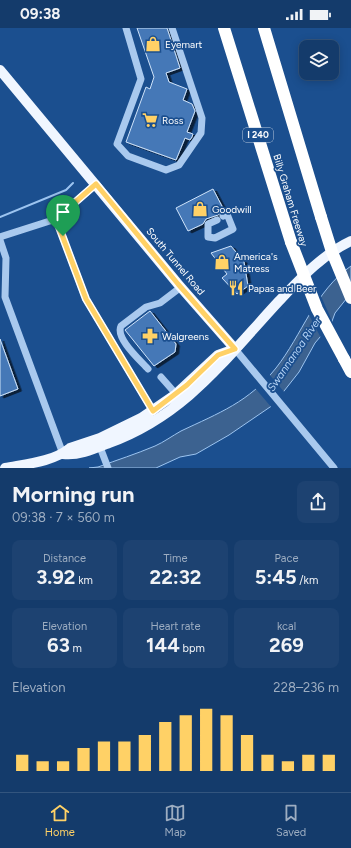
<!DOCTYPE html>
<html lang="en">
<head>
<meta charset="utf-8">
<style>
  :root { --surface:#143b6b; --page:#1d4271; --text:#f1f3f6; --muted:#9dadc1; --line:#33557e; --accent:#ffd166 }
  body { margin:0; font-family:Figtree,sans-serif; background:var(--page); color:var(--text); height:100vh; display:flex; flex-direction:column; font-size:15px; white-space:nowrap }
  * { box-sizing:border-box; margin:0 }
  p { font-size:13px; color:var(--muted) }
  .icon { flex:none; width:22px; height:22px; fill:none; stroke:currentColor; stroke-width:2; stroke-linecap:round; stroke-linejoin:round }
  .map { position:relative; height:440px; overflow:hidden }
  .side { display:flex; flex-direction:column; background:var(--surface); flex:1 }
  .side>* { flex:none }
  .buttons { position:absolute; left:299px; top:12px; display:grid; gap:8px }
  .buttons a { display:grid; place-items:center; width:40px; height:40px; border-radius:8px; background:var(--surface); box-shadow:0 2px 10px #0003,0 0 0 1px var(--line); font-size:20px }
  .pin { position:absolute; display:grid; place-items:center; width:34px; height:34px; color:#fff; margin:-41px -17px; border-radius:50% 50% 50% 0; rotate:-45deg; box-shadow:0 0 4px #0007 }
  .pin .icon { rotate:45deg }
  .round { display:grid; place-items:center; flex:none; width:42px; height:42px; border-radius:8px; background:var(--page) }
  .headline { display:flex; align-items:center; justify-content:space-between; height:68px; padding:0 12px }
  h1 { font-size:22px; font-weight:700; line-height:30px }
  .stats { display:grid; grid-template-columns:repeat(3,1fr); gap:6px; height:68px; padding:4px 12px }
  .stats div { display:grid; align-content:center; border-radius:8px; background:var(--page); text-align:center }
  .stats b { font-size:20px; font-weight:700 }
  .stats small { font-size:11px; font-weight:400 }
  .stats p { font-size:11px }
  .chart { height:112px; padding:8px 12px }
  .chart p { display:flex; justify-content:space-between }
  .chart svg { width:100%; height:72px; margin-top:4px; stroke:var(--accent); stroke-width:6 }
  .status { display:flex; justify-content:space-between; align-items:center; height:28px; padding:0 20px; background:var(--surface); direction:ltr }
  .status svg { height:11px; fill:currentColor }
  .menu { display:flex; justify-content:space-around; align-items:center; height:56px; border-top:1px solid var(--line); background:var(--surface); font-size:11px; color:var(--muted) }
  .menu a { display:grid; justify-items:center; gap:2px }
  .menu .current { color:var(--accent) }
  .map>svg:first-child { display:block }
  .water { fill:#3c6290; stroke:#9cc4f0 }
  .pier { fill:#1b4f8f }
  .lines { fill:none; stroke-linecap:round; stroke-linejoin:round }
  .stream { stroke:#9cc4f0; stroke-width:2 }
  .building { fill:#4478b7; stroke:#cfe3fa; filter:url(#shadow) }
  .minor { stroke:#a9c9ee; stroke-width:7 }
  .major { stroke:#f0f6ff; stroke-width:10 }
  .highway { stroke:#fff; stroke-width:12 }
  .highway-bridge { stroke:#fff; stroke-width:12 }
  .route-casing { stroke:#fff; stroke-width:8 }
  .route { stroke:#ffd166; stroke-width:5 }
  .labels { text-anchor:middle; stroke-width:3.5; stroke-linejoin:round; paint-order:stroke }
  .shield { fill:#1b4f8f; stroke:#bbcadd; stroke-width:1 }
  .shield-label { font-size:9px; font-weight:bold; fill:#fff }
  .poi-label { font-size:10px; fill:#fff; stroke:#1b4f8f; text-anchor:start }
  .street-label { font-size:10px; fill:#fff; stroke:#1b4f8f }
  .water-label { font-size:11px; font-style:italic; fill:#b5d3f5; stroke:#1b4f8f }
</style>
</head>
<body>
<div class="status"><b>09:38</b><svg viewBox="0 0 49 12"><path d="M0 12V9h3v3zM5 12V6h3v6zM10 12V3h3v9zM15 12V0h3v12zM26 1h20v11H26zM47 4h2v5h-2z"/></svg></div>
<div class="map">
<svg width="351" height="440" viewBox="0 0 351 440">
  <defs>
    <filter id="shadow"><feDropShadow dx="3.5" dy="2" stdDeviation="0" flood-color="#0009"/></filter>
  </defs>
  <rect width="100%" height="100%" fill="#1b4f8f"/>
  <path class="water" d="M351,238V265L335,285L331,296L315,315L299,344L273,377L229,407L196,426L180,429L156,440H89L98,439C117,432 136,426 155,418C164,414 172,408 181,403C219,385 249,374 276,340C302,307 315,263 351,238Z"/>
  <path class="pier" d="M320,266L333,295L321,310L308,285Z
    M268,345L286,366L272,380L255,360Z"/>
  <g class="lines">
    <path class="stream" d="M0,189L66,162L73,155"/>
  </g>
  <path class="building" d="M137,0H167L180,40L166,45L169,54L187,61L183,72L192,76L195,83L187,104L193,106L192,109L190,112L185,110L176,132L126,114L146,59L150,61L154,49Z
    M213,161L224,182L218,187L206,191L203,196L188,203L176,180Z
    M231,218L244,234L248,258L237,266L222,250L227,246L211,225Z
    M150,283L176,316L175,324L154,338L125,302Z
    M0,311L18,361L0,368Z"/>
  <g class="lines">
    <path class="minor" d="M126,0L141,51L117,116L128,128L166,142L179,137L201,105L202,90L172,0
      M56,191L86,271L153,383
      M217,192L208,196V209L215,210L233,201L227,186L223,188
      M0,209L56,191L96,156
      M0,212L6,230L5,269L63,426
      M235,321L334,440
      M148,341C140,332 115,310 121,298L146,279L160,275L181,259
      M161,349L176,366
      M100,419L108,440"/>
    <path class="major" d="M0,42L178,256L235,321
      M63,426C78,428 94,421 109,415C186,387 226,330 279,273C300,251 323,226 351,213
      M5,440C26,436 53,434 70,420L100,410L141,390L176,366L218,327L235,321"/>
    <path class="highway" d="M224,0L291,214
      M264,0L321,189
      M344,331L351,344"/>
    <path class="highway-bridge" d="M321,189L332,224L351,270
      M291,214L317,281L344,331"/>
  </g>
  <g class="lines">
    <defs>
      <path id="route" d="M96,156L178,256L235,321L218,327L187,357L153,383L86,271L56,191Z"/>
    </defs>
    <use href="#route" class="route-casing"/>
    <use href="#route" class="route"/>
  </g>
  <defs>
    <symbol id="shop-bare" viewBox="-9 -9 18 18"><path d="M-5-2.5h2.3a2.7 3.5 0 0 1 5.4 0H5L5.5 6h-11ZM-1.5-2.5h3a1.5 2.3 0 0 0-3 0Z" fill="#ffd166" stroke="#1b4f8f" stroke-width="2.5" paint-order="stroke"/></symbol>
    <symbol id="supermarket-bare" viewBox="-9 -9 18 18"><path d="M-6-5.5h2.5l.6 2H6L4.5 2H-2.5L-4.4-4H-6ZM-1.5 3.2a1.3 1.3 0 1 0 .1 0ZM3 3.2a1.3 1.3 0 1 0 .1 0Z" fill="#ffd166" stroke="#1b4f8f" stroke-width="2.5" paint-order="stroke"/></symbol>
    <symbol id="restaurant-bare" viewBox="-9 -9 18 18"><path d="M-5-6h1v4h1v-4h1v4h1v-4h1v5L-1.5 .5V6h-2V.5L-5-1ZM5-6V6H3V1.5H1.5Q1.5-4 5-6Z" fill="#ffd166" stroke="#1b4f8f" stroke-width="2.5" paint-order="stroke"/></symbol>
    <symbol id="pharmacy-bare" viewBox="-9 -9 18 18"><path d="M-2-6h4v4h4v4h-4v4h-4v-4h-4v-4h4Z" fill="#ffd166" stroke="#1b4f8f" stroke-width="2.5" paint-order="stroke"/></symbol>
  </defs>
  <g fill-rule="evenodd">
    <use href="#shop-bare" x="142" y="5" width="22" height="22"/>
    <use href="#supermarket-bare" x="139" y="81" width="22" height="22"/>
    <use href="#shop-bare" x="189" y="170" width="22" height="22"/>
    <use href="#shop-bare" x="211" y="223" width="22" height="22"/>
    <use href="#restaurant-bare" x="225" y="249" width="22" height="22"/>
    <use href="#pharmacy-bare" x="139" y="297" width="22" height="22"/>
  </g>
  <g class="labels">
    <rect class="shield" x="243" y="100" width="30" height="14" rx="3"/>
    <g class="shield-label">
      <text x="258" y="110">I 240</text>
    </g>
    <g class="poi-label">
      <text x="165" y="20">Eyemart</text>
      <text x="162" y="96">Ross</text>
      <text x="212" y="185">Goodwill</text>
      <text x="234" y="232">America's<tspan x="234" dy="12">Matress</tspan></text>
      <text x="248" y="264">Papas and Beer</text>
      <text x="162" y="312">Walgreens</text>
    </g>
    <g class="street-label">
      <text transform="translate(291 172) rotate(73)" y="4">Billy Graham Freeway</text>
      <text transform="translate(176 233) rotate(50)" y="4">South Tunnel Road</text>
    </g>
    <g class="water-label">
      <text transform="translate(294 326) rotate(-56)" y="4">Swannanoa River</text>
    </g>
  </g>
</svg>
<div class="buttons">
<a><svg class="icon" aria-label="layers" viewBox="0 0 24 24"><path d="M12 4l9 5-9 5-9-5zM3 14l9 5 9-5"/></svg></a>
</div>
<div class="pin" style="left:63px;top:208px;background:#1e9e55"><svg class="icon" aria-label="arrive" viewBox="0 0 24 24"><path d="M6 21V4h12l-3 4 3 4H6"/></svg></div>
</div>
<section class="side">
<div class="headline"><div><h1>Morning run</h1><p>09:38 · 7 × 560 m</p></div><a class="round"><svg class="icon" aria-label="share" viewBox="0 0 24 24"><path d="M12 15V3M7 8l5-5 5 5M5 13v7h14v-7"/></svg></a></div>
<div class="stats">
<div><p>Distance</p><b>3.92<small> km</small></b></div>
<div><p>Time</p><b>22:32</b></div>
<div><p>Pace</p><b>5:45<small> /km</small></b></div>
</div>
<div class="stats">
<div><p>Elevation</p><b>63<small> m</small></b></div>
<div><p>Heart rate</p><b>144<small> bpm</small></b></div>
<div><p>kcal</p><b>269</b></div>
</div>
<div class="chart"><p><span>Elevation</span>228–236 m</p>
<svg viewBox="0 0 160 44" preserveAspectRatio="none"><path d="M5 44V34M15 44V38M25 44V38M35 44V30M45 44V26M55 44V26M65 44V22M75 44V14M85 44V10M95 44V6M105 44V10M115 44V22M125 44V34M135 44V38M145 44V34M155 44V34"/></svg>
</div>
</section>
<nav class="menu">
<a class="current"><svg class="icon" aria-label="home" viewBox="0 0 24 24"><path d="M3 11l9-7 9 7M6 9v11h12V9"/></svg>Home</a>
<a><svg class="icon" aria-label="map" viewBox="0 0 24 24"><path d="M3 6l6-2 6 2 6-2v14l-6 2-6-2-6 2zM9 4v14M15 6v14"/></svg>Map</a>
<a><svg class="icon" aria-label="saved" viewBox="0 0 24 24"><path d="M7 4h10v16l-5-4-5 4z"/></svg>Saved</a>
</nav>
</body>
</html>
